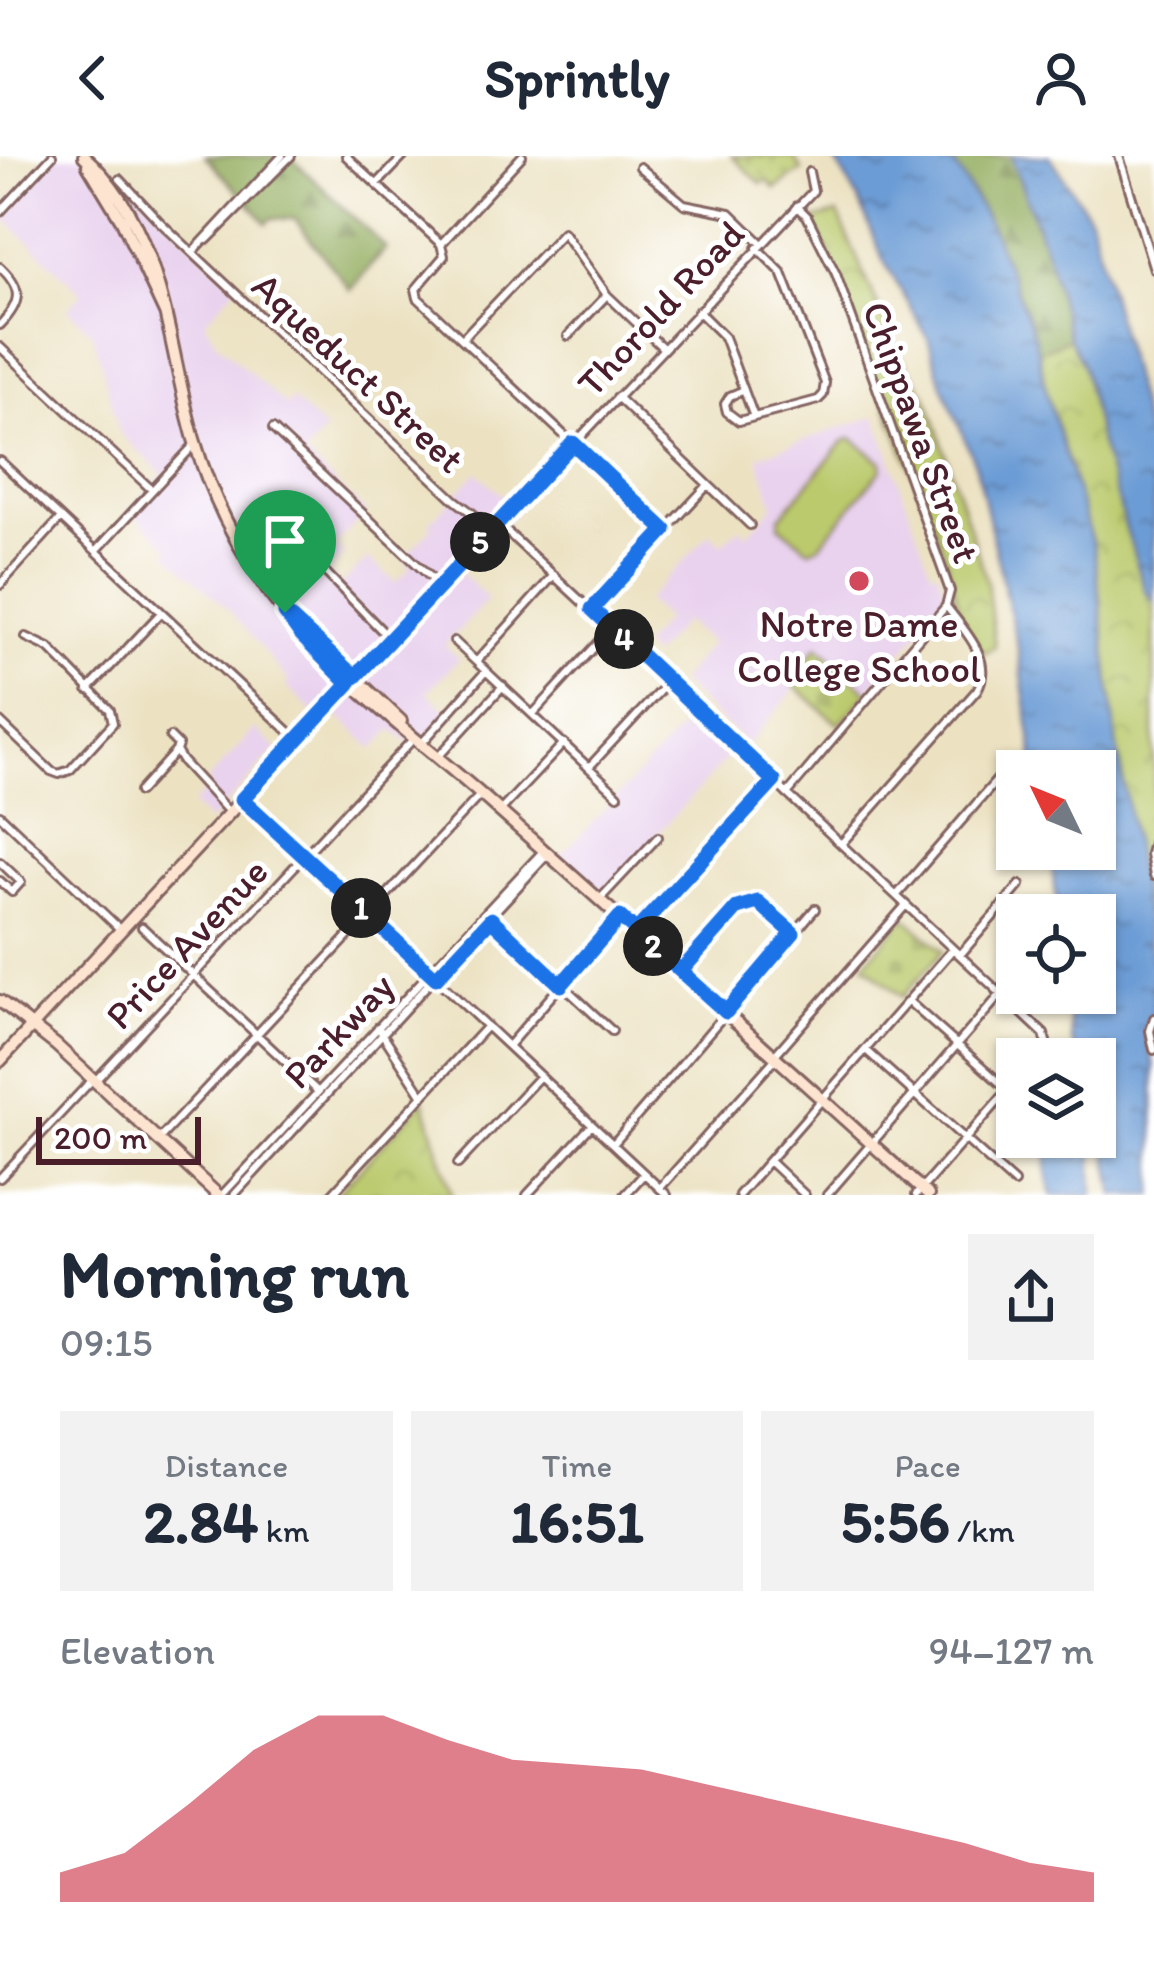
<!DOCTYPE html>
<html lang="en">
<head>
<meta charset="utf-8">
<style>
  :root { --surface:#fff; --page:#f2f2f3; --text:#1f2937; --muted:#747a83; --accent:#d1495b }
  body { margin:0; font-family:Itim,sans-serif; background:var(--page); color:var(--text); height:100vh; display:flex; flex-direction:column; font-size:45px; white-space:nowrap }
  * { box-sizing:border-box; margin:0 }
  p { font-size:39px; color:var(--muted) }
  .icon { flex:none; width:66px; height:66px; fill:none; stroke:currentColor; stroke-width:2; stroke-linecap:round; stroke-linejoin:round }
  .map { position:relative; height:1039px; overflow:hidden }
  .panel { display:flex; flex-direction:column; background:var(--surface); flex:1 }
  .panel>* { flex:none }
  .needle { width:78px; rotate:313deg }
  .controls { position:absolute; left:996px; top:594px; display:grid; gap:24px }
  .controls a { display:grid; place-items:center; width:120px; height:120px; border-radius:0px; background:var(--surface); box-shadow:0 3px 9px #0004; font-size:60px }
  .scale { position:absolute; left:36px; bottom:30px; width:165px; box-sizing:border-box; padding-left:12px; border:6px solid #4a1f2b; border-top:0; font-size:33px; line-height:42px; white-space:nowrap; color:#4a1f2b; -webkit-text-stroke:9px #fff; paint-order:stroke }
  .pin { position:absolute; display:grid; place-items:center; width:102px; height:102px; color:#fff; margin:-123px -51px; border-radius:50% 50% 50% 0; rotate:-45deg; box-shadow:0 0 12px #0007 }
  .pin .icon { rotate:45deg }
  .km { position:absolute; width:60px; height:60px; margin:-30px; border-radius:50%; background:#222; color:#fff; font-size:33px; line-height:60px; text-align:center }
  .round { display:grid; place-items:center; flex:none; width:126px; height:126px; border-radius:0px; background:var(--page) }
  .head { display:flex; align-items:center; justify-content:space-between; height:204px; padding:0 60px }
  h1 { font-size:66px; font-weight:700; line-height:90px }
  .figures { display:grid; grid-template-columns:repeat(3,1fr); gap:18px; height:204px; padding:12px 60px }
  .figures div { display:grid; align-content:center; border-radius:0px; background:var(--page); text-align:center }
  .figures b { font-size:60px; font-weight:700 }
  .figures small { font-size:33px; font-weight:400 }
  .figures p { font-size:33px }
  .chart { height:336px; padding:24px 60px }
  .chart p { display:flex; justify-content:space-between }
  .chart svg { width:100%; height:216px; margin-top:12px; fill:var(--accent); opacity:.7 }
  header { display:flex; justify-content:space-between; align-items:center; height:156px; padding:0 60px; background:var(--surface); font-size:54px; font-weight:700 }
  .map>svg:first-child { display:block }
  .built { fill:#e9d2ee }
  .grass { fill:url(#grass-dots); stroke:#82744c; stroke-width:3 }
  .forest { fill:url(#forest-firs); stroke:#6f6646; stroke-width:3 }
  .cemetery { fill:url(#cemetery-stones); stroke:#82744c; stroke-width:3 }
  .park { fill:url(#park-crowns); stroke:#82744c; stroke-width:3 }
  .pitch { fill:#bbca6d; stroke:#82744c; stroke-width:3 }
  .water { fill:url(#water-ripples); stroke:#5b5e80; stroke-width:3 }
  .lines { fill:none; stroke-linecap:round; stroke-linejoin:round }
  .street-casing { stroke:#836360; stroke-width:12 }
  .secondary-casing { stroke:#836360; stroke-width:16 }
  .street { stroke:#fff; stroke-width:6 }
  .secondary { stroke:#fde4d0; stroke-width:10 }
  .route-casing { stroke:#fff; stroke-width:24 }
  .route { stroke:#1a73e8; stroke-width:15 }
  .poi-dot { fill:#d1495b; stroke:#fff; stroke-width:4.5 }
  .labels { text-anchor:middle; stroke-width:10; stroke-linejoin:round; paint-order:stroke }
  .street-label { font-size:39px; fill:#4a1f2b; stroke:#fff }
  .poi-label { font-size:39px; fill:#4a1f2b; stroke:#fff }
</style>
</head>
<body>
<header><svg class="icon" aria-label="back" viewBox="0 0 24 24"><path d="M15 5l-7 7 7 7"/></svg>Sprintly<svg class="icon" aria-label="person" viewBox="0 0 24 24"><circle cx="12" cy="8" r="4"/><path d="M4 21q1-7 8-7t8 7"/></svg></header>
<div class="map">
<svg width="1154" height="1039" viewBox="0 0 1154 1039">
  <defs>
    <pattern id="grass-dots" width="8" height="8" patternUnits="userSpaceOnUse" patternTransform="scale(3)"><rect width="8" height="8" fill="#bbca6d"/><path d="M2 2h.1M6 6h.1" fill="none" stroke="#a2ad5f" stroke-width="1.8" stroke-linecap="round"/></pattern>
    <pattern id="forest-firs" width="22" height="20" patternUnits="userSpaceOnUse" patternTransform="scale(3)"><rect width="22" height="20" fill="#94ae60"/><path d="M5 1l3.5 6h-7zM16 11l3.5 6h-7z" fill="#7b8d4f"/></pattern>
    <pattern id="cemetery-stones" width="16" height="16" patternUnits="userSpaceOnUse" patternTransform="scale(3)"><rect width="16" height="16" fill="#bbca6d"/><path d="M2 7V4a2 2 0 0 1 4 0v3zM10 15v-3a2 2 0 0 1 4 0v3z" fill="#a2ad5f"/></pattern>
    <pattern id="park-crowns" width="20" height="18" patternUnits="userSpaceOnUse" patternTransform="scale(3)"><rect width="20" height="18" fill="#bbca6d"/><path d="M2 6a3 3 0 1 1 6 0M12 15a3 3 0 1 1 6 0" fill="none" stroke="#a2ad5f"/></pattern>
    <pattern id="water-ripples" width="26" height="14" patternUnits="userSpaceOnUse" patternTransform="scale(3)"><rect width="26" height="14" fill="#6c9cd5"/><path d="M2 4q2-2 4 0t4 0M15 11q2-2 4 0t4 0" fill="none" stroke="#5b7fad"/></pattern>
  </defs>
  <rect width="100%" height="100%" fill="#fff"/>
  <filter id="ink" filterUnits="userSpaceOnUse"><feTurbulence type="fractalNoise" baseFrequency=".00833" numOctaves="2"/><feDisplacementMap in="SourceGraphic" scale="24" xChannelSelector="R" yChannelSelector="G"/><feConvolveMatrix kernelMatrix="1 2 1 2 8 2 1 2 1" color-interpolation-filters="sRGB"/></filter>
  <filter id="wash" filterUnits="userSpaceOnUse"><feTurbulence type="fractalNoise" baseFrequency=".004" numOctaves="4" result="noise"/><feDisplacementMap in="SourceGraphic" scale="48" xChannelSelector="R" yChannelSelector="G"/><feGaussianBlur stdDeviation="2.7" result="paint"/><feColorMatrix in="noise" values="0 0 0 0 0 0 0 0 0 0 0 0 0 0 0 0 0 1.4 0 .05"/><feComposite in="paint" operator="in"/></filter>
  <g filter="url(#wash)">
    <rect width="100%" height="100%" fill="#ece2c2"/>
    <path class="built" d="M48,0H101L236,131L205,165L216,186L286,250L292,244L325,274L305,299L366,356L335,390L344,399L328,416L341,429L368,402L396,427L411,411L403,403L432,371L429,367L477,316L518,354L460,416L488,443L445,489L459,503L427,536L449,556L416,591L392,573L374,593L335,557L324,567L286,530L289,525L228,453L167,397L170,392L130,354L163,318L120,278L93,178L68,153L82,137L0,58Z
      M876,260L931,415L937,414L944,434L943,448L839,569L790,525L794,534L747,589L679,526L711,487L684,465L652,500L641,491L666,463L646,445L710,377L722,388L740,371L748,378L774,349L758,300Z
      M693,560L732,597L603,737L561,700Z
      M255,573L277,593L210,666L192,649L211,628L208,624Z"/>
    <path class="grass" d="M732,0H793L802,14L775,33L766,24L761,28Z"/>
    <path class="forest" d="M205,0H289L386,92L350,134L295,63L272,62L267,67Z
      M950,0H1011L1049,104L1069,182L1083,210L1145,434L1154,447V582L1048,242L1034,179L990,69Z"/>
    <path class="cemetery" d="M818,490L868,536L839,569L790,525Z
      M905,761L943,795L902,841L864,808Z"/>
    <path class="park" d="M838,58L898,196L927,241L987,426L995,491L983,497L961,461L946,402L814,64Z
      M1069,182L1083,210L1099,284L1145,434L1154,447V756L1144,758L1116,580L1094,392L1048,242L1039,196Z
      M424,944L452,1039H336Z"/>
    <path class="pitch" d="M852,282L882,306V313L819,390L810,394L779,369L780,361L843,286Z"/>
    <path class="water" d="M833,0H950L990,69L1034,179L1048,242L1094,392L1116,580L1154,813V855L1146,874L1154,911V1039H1115L1095,929V903H1079L1072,885L1068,837H1095V759H1059L1049,693H1095V615H1036L1018,493L976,310L942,229L928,182L883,103L858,43Z
      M1011,0H1050L1090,61L1154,307V447L1145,434L1099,284L1083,210L1069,182L1049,104Z
      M1095,964L1099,981L1092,984L1094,1039H1052L1047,1016L1048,981H1095Z"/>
  </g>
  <g filter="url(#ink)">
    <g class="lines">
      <defs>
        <path id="street" d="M346,0L441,88L444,100L416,133L418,142L665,374
          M1119,0L1154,113
          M640,11L684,48L730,57L762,88
          M120,23L160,66L455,344L476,360L504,373L1044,878L1047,889L1036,903
          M377,28L404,0
          M797,50L807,60L836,118L945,421L950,435L946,450C963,473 995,504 977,534L841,688
          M0,56L52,0
          M207,84L291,0
          M441,88L522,0
          M193,96L282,0
          M0,111C23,133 22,146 0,169
          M698,155L724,181L754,261
          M568,180L607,139
          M462,183L563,76L607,139L663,192
          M0,191L152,334
          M744,234L730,240L725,248L727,256L739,265L818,244L823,239L825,227L782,117L757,92
          M617,241L750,369
          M273,273L440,430
          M0,305L297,583
          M274,356L301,391L389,482
          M96,395L195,288
          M0,429L61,362
          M419,452L813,35L809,16
          M592,453L708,329
          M454,485L618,639
          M477,505L554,419
          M88,534L160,458
          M533,558L612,472
          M0,566L51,615L59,618L70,614L113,567L110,554L49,492L26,481
          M170,581L178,589L176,595L182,605L228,655
          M422,587L486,515
          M438,601L503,530
          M590,610L668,526
          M139,636L176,595
          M787,638L946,450
          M245,644L667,1039
          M500,655L564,587
          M0,659L121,774
          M1154,683L1150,698L1154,720
          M0,706L21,726L12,736L0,725
          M897,739L1003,617
          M600,743L658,681
          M492,764L612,875
          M142,771L317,935
          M636,775L774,625
          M960,799L1020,729
          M681,816L737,752L750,745L759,747L793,777
          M908,845L1008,934
          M1154,862L1150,875L1154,894
          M378,871L423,940
          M508,890L620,761
          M866,894L1014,1027
          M774,900L906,749
          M95,925L415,581
          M160,982L481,638
          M614,987L815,753
          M769,1005L805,1039
          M458,1008L540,920
          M0,1022L92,924
          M660,1032L776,902
          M222,1039L544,694
          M234,1039L548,698
          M331,1039L487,870
          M527,1039L592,969
          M625,1039L644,1018
          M739,1039L953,793
          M827,1039L1001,838
          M916,1039L1017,924"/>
        <path id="secondary" d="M84,0C165,73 166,186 194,283C210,339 237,391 270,438C332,523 416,580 494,650C639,779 784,908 928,1039
          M88,9L122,65L165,157
          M310,479L401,565
          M0,845L56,889L218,1039
          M0,905L419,452"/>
      </defs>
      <use href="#street" class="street-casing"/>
      <use href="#secondary" class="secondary-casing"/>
      <use href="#street" class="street"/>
      <use href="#secondary" class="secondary"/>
    </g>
  </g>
  <g class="lines" filter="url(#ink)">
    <defs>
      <path id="route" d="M285,457L300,478L349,528L242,643L436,822L491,763L561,829L620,761L681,815L737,752L758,746L793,777L726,856L636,775L774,625L592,453L665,374L573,287L355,521L285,457"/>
    </defs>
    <use href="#route" class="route-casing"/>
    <use href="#route" class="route"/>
  </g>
  <circle class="poi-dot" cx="859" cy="425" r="12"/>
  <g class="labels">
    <g class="street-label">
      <text transform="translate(660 152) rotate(-47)" y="14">Thorold Road</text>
      <text transform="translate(359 216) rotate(43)" y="14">Aqueduct Street</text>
      <text transform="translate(922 276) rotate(70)" y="14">Chippawa Street</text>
      <text transform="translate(186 787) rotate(-47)" y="14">Price Avenue</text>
      <text transform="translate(338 874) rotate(-47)" y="14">Parkway</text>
    </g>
    <g class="poi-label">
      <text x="859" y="481">Notre Dame<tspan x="859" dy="45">College School</tspan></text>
    </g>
  </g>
</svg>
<div class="controls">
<a><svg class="needle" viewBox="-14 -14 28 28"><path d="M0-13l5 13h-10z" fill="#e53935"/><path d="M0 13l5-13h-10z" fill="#747a83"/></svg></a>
<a><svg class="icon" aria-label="locate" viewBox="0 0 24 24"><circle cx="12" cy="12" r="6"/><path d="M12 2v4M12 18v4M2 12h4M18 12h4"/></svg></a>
<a><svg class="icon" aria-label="layers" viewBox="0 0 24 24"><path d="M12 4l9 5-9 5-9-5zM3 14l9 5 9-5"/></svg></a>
</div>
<div class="scale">200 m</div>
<div class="pin" style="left:285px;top:457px;background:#1e9e55"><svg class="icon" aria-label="arrive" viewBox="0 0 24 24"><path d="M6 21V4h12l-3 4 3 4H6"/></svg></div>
<b class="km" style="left:361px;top:752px">1</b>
<b class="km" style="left:653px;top:790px">2</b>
<b class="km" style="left:624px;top:483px">4</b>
<b class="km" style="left:480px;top:386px">5</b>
</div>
<section class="panel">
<div class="head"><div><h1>Morning run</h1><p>09:15</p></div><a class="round"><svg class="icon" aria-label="share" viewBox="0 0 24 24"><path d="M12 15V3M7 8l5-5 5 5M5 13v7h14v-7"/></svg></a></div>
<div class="figures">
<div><p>Distance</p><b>2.84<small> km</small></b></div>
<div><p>Time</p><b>16:51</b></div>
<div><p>Pace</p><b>5:56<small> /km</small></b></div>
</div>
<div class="chart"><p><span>Elevation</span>94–127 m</p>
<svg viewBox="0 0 160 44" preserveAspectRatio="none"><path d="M0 44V38L10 34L20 24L30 13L40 6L50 6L60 11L70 15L80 16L90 17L100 20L110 23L120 26L130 29L140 32L150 36L160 38V44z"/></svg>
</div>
</section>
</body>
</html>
